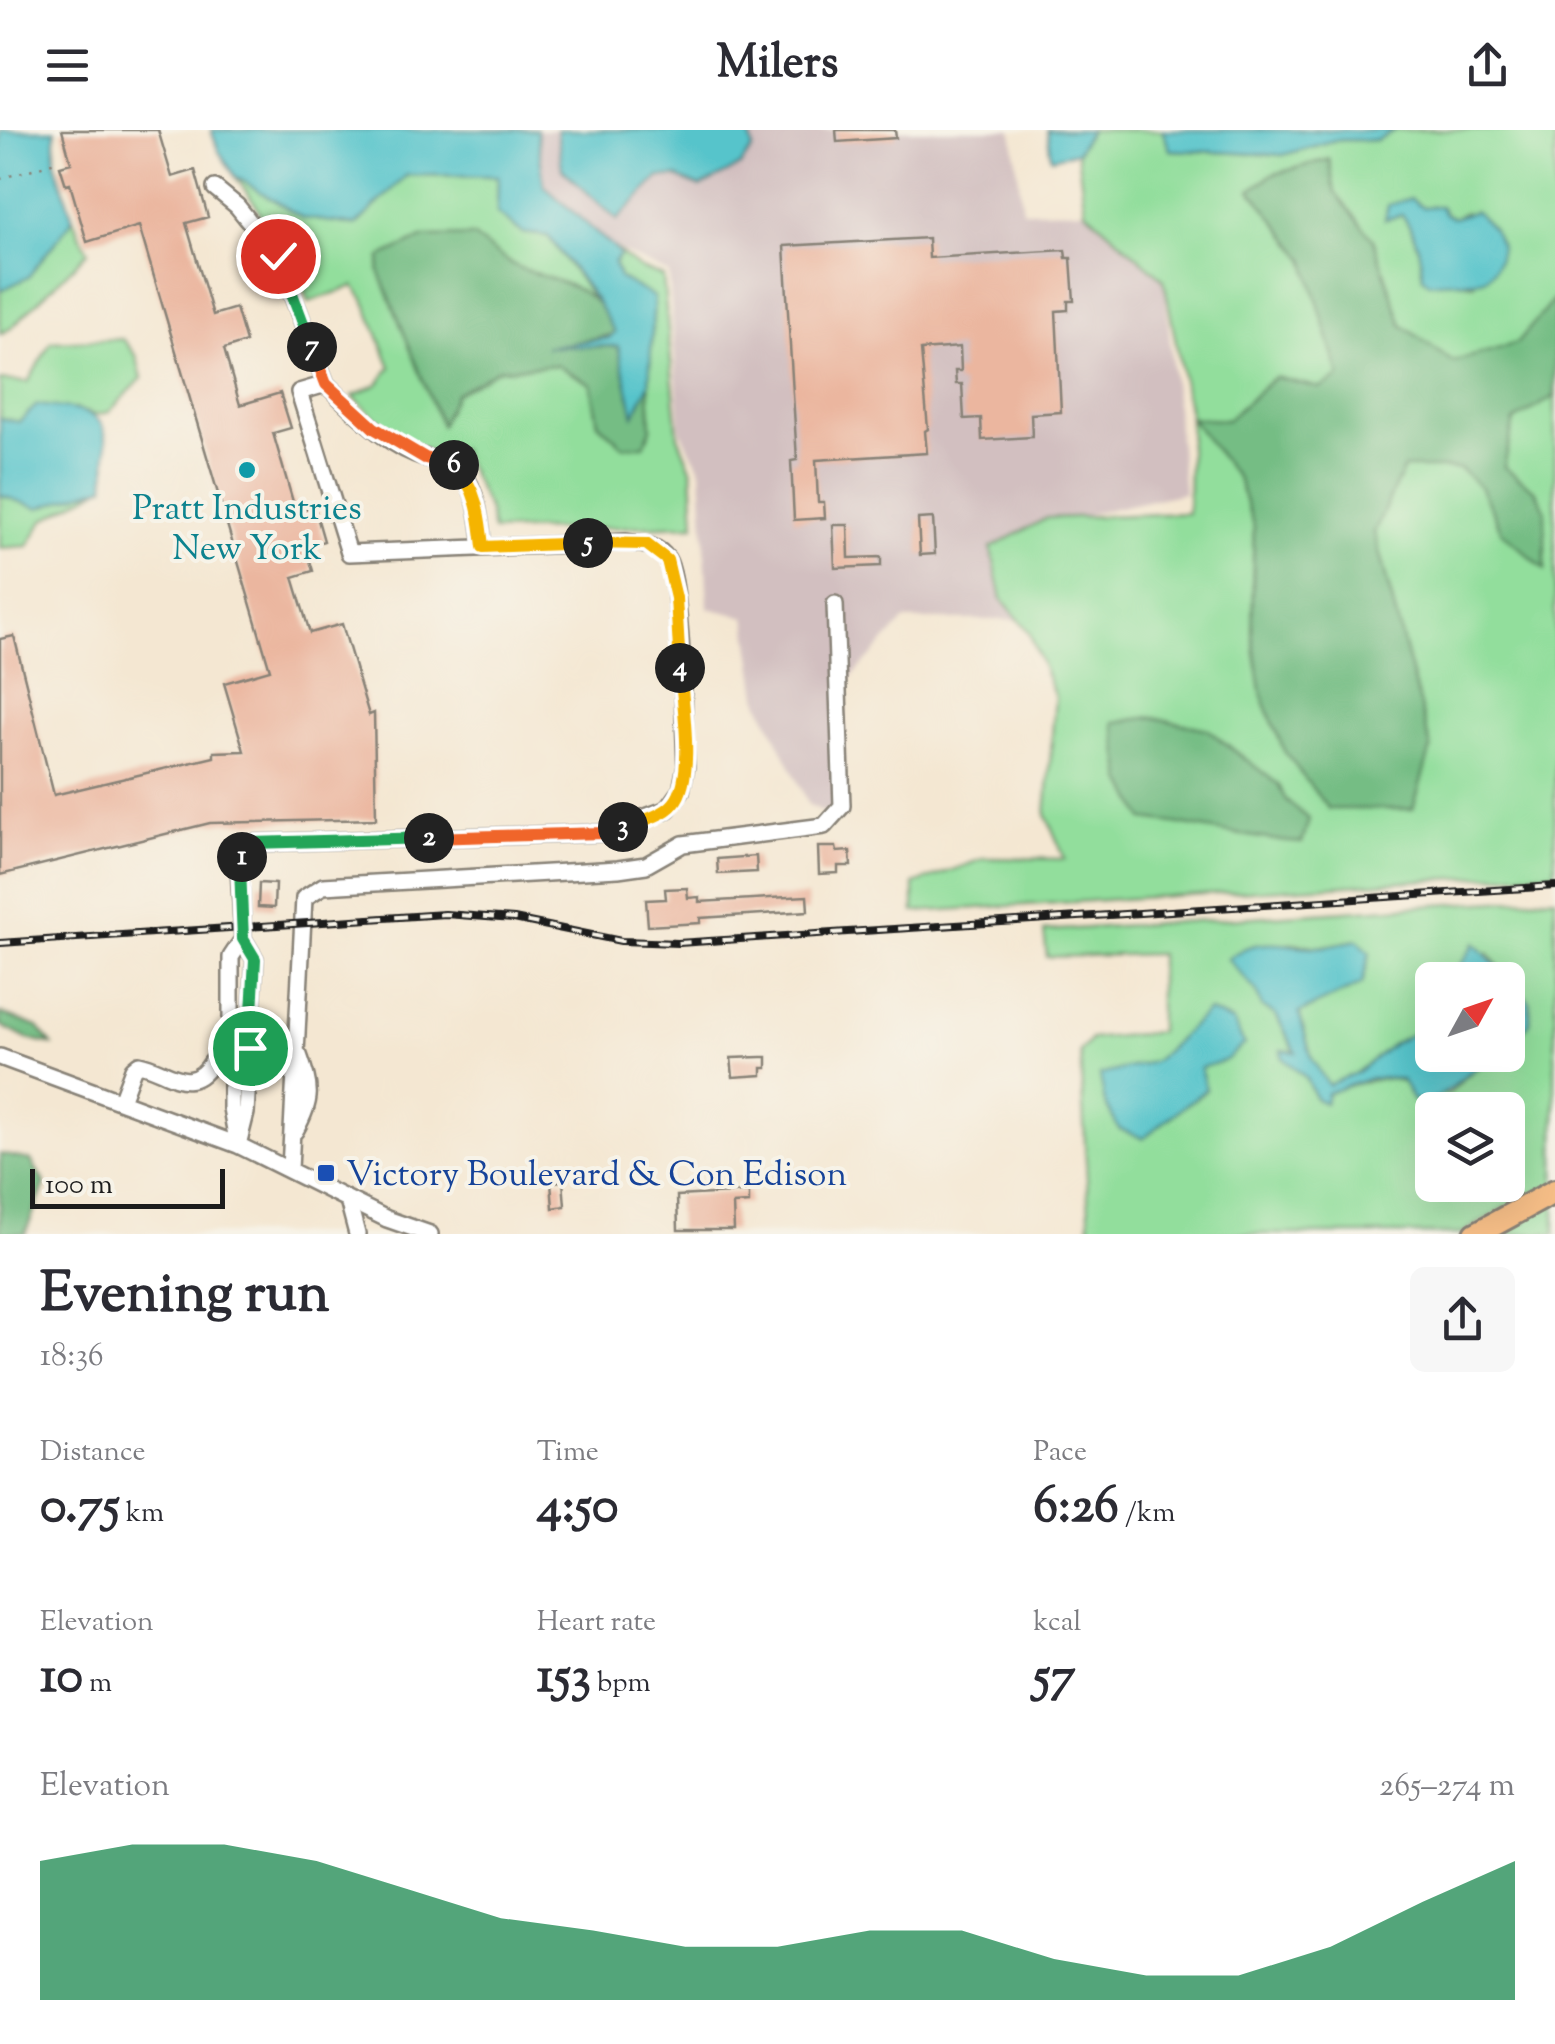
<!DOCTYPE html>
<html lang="en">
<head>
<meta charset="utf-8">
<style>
  :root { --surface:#fff; --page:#f7f7f7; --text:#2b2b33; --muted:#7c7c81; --accent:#0b8043 }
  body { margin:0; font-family:"Sorts Mill Goudy",serif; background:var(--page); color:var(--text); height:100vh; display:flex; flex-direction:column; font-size:38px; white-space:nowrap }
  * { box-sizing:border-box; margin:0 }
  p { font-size:32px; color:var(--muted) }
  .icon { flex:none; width:55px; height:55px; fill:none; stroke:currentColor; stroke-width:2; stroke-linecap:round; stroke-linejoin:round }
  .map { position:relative; height:1104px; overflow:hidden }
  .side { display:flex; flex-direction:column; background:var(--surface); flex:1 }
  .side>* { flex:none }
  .needle { width:65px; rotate:50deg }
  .buttons { position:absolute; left:1415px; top:832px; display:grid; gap:20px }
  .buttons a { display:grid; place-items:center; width:110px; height:110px; border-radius:15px; background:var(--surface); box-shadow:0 10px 40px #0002; font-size:50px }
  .scale { position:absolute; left:30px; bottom:25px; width:195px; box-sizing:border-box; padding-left:10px; border:5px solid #1c1c1c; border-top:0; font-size:28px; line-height:35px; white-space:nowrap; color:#1c1c1c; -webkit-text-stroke:8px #f7f3e8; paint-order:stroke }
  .pin { position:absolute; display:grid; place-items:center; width:85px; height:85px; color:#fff; margin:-42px; border:5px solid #fff; border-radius:50%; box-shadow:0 2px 10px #0007 }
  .km { position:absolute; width:50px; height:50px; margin:-25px; border-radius:50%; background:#222; color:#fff; font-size:28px; line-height:50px; text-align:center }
  .round { display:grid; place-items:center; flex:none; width:105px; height:105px; border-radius:15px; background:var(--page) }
  .summary { display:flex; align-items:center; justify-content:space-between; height:170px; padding:0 40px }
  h1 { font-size:55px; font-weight:800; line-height:75px }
  .stats { display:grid; grid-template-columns:repeat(3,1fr); gap:15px; height:170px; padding:10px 40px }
  .stats div { display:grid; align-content:center }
  .stats b { font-size:50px; font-weight:800 }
  .stats small { font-size:28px; font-weight:400 }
  .stats p { font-size:28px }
  .chart { height:280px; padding:20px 40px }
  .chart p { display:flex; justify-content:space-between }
  .chart svg { width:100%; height:180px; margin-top:10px; fill:var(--accent); opacity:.7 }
  header { display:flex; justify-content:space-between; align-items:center; height:130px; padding:0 40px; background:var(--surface); font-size:45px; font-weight:800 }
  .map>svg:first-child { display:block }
  .industrial { fill:#d2bfc0 }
  .green { fill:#92de9c; stroke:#577d5c; stroke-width:2.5; fill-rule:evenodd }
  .forest { fill:#75bd84; stroke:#486c50; stroke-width:2.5 }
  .water { fill:#56c4cb; stroke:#397074; stroke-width:2.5 }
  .building { fill:#ebb69f }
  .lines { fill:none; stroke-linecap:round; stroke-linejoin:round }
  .minor-casing { stroke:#888277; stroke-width:20 }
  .highway-casing { stroke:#888277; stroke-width:28 }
  .path { stroke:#888277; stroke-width:2.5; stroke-dasharray:2.5 8; stroke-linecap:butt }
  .minor { stroke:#fff; stroke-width:15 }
  .highway { stroke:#f6be87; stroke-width:22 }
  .rail-casing { stroke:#1c1c1c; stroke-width:8 }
  .rail { stroke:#f7f3e8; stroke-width:4; stroke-dasharray:11; stroke-linecap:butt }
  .split-1-casing { stroke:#fff; stroke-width:20 }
  .split-2-casing { stroke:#fff; stroke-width:20 }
  .split-3-casing { stroke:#fff; stroke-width:20 }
  .split-4-casing { stroke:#fff; stroke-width:20 }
  .split-5-casing { stroke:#fff; stroke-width:20 }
  .split-6-casing { stroke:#fff; stroke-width:20 }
  .split-7-casing { stroke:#fff; stroke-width:20 }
  .split-8-casing { stroke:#fff; stroke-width:20 }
  .split-1 { stroke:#22a559; stroke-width:12 }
  .split-2 { stroke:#22a559; stroke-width:12 }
  .split-3 { stroke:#f0652b; stroke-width:12 }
  .split-4 { stroke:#f5b400; stroke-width:12 }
  .split-5 { stroke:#f5b400; stroke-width:12 }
  .split-6 { stroke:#f5b400; stroke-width:12 }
  .split-7 { stroke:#f0652b; stroke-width:12 }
  .split-8 { stroke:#22a559; stroke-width:12 }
  .culture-dot { fill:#0f9aa8; stroke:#f7f3e8; stroke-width:4 }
  .transit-dot { fill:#1a4fb4; stroke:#f7f3e8; stroke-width:4 }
  .labels { text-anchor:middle; stroke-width:8; stroke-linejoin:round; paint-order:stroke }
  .culture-label { font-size:35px; fill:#0d838f; stroke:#f7f3e8 }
  .transit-label { font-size:35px; fill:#164399; stroke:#f7f3e8; text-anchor:start }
</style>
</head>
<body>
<header><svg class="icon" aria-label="menu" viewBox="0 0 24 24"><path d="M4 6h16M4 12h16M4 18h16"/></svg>Milers<svg class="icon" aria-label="share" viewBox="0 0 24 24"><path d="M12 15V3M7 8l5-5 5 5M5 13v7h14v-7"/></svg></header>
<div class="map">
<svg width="1555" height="1104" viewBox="0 0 1555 1104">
  <rect width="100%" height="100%" fill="#f7f3e8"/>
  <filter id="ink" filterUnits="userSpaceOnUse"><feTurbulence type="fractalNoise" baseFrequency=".01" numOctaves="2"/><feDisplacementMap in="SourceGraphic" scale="20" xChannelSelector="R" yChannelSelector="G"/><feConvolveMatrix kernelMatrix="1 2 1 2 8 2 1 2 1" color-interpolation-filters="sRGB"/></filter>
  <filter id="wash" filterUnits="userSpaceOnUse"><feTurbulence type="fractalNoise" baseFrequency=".0048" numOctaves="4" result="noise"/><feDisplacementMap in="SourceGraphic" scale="40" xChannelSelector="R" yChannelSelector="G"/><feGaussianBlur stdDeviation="2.25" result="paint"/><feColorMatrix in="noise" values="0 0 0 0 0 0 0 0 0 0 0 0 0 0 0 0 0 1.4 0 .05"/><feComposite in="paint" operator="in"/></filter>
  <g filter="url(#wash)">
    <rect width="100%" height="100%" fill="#f4e7d2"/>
    <path class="industrial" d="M537,0H557L562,39L677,47L700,57L753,18L749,0H1012L1023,81L1085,80L1164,149L1184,363L1093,383L1005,412L1024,490H905L847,552L841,690L809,675L759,572L746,487L708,478L701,340L680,300L669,144L614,118L544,56Z"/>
    <path class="green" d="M1090,0H1162L1171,20L1283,25L1335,10H1377L1396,0H1555V742L914,782V754L985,728L1065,729L1046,685L1055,567L1029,502L1002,469L991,418L1047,388L1188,383L1190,288L1164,150L1085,80L1077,22ZM1431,76L1454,88L1465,82L1474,154L1423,147C1421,127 1415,101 1402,85L1385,88ZM1274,247L1320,258L1374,402L1431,618L1252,455L1254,397L1238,349L1191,289L1227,290Z
      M407,45L498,46L497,83L523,103L548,106L612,195L615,204L609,208L557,217L618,216L634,285L611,275L602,245L577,228L513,218L555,210L564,194L510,170L455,160L428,193L455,264L500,239L557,235L591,254L598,293L623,316L643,315L651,298L649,254L654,167L619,148L614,133L620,125L614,118L639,138L663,147L678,306L692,341L695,395L493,401L489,382L460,319C418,335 380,293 353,266L378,254L391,237L364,169L354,156L309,172L283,113L264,96L257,76L235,46L303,88L356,95Z
      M73,89L88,122L11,198L0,204V161L28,147Z
      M123,209L136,225L142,248L109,282L95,285L74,279L19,292L0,288V250L28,252L51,212Z
      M105,356L44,390L28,416L0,418V365L39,377Z
      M1555,767V1055L1508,1076L1461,1104H1090L1080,922L1091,909L1159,902V824L1047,827L1044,801ZM1357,810L1362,854L1299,883L1312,929L1328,956L1356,943L1393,914L1432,893V850H1459L1457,842L1488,823L1530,872V893L1508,917V925C1486,926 1462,949 1448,965C1392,945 1383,944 1326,963L1325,972L1316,969L1305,947L1283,928L1296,923L1276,885L1262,877L1256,861L1229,829L1293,813L1319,817ZM1226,930L1199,938L1206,960L1143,1008L1100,946L1155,931ZM1432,980H1508V1055H1432Z
      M1555,1070V1104H1496Z"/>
    <path class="forest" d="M1329,29L1335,62L1373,109L1402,195L1453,232L1517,213L1555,168V266L1514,291L1504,337L1535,360L1545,379V440L1502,402L1481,358L1459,338H1404L1374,402L1431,618L1413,679H1328L1284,621L1262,566L1252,504L1254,397L1238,349L1190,288L1227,290L1275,247L1320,258L1340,247L1305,129L1251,60L1271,45Z
      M473,106C488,117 504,131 520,138C559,153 601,157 615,204L557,216H618L634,284L649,254L651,298L644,316H623L598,293L591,254L557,235L499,239L455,264L441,295L379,141L381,127L424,107Z
      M1152,587L1207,599L1279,655L1285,669L1309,689L1302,713C1248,709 1197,695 1144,689L1123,650L1114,592Z
      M0,883L38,897L52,915L27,909L0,895Z
      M0,1024L31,1030L45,1054L25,1104H0Z"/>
    <path class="water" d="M0,0H55V32L73,89L28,147L0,161Z
      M211,0H537L544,56L614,118L620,125L614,133L619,148L654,167L649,254L634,285L618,216L545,217L609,208L615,203L595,169L548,106L523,103L497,83L498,46L407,45L356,95L303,88L235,46L218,20Z
      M557,0H749L753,18L740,36L700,57L677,47H659L617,90L562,39Z
      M1047,0H1090L1077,22L1051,28Z
      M1162,0H1396L1377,10H1335L1283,25L1170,20Z
      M1411,68L1423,77L1440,76L1445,84L1454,88L1475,81L1492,98L1501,116C1494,167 1466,146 1429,153L1423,147C1421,127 1416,101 1402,85L1385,89L1388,75Z
      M37,275C107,282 111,285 105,356L39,378L0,365V288L19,292Z
      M1358,810L1370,823L1362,854L1299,883L1312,929L1328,955L1356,943L1393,914L1432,893V925H1499C1488,934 1474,938 1464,947C1443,964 1442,970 1413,971L1401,949L1371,948L1327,963L1325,973L1316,969L1305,947L1283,928L1281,920L1296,922L1276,885L1262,877L1256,861L1228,829C1257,804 1284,817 1318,817C1331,817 1345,812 1358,810Z
      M1475,813L1530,872V893L1508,917V850H1459L1456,842Z
      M1208,881L1233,892L1244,914L1226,930L1200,938L1206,959L1143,1008L1119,999L1105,973L1100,945L1155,931Z"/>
    <g id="blocks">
      <path class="building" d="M62,0H158L172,47L195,40L208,87L186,93L213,185L236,178L246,212L224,219L240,275L280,263L291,298L273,303L296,382L314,376L324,411L306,417L313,441L293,447L310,503L342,494L369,585L374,583L376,689L210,693L0,745V509L14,506L54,665L214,627V622L244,621L224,553L270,540L139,96L87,112L70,54L66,55L60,36L71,33Z
        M836,0H895L896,8L837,12Z
        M928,108L929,128L1065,120L1066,128H1071L1074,171H1068V180L1056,181L1061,282L1031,284L1032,307L982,310L981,288L964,289L962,254H956L955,241H961L960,217L921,220L928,299L925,301L927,323L816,330L818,372H824L825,388L794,390L791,331L797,330L784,116Z
        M933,388L935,424L920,425L918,389Z
        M833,395H848L849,428L881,427V436L835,438Z
        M818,717H836L837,722L850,721L851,736H838V743L819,744Z
        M756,726L757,742L718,744L717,729Z
        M259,753L275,754L274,778L258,777Z
        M687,758L688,768L699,767V772L807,766L808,781L700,788V793L648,796L646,770L666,769L665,759Z
        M761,927H767V938H762V945L733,947L731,928Z
        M563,1051L565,1076L553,1078L551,1052Z
        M749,1062V1073L733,1074L734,1100H678L677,1066Z"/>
    </g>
  </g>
  <g filter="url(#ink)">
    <use href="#blocks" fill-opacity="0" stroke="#888277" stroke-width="2.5"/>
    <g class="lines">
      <defs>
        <path id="minor" d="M215,58L237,76L278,127L326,254
          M0,927L238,1015L387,1089L430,1104
          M121,971L133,939L139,934C167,939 190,968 212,932
          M295,1001C313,969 311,959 299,925
          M237,1011L231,978V827L243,809
          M238,1015L246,983L255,829L243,809L239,738L243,725L252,713L602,703L668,679L681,661L686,636C684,601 682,451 667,429C657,414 641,414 625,412L349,423L299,262L326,254C356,282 387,317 427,328C440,332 453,330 462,342C478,363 480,392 483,417
          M290,1039L304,768L323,756L618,739L646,735L683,714L824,696L842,676L835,474
          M348,1070L357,1104"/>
        <path id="highway" d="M1476,1104L1555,1061"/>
      </defs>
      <use href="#minor" class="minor-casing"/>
      <use href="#highway" class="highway-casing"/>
      <path class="path" d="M0,49L55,32"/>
      <use href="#minor" class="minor"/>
      <use href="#highway" class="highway"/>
      <defs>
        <path id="rail" d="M0,813L445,784L514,789L621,811L678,813L1555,756"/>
      </defs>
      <use href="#rail" class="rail-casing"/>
      <use href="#rail" class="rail"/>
    </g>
  </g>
  <g class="lines" filter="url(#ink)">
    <defs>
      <path id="split-1" d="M242,727L240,738L243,809L255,829L250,918"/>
      <path id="split-2" d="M242,727L252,713L429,708"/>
      <path id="split-3" d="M429,708L602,703L623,697"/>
      <path id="split-4" d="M623,697C638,692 664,686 674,673C696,647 682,571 680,538"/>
      <path id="split-5" d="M588,413L646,414L667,430L676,468L680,538"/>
      <path id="split-6" d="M454,335C477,356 480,388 483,417L588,413"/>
      <path id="split-7" d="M312,217L326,254L374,298L425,328L454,335"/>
      <path id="split-8" d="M278,126L312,217"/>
    </defs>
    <use href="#split-1" class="split-1-casing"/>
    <use href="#split-2" class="split-2-casing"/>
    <use href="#split-3" class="split-3-casing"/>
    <use href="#split-4" class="split-4-casing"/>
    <use href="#split-5" class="split-5-casing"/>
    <use href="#split-6" class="split-6-casing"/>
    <use href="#split-7" class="split-7-casing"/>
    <use href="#split-8" class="split-8-casing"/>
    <use href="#split-1" class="split-1"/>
    <use href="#split-2" class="split-2"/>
    <use href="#split-3" class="split-3"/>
    <use href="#split-4" class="split-4"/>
    <use href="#split-5" class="split-5"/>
    <use href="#split-6" class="split-6"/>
    <use href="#split-7" class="split-7"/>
    <use href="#split-8" class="split-8"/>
  </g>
  <circle class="culture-dot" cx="247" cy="340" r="10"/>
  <rect class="transit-dot" x="316" y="1033" width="20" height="20" rx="5"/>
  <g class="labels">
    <g class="culture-label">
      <text x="247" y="389">Pratt Industries<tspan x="247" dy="40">New York</tspan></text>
    </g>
    <g class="transit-label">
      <text x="346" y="1055">Victory Boulevard &amp; Con Edison</text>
    </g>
  </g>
</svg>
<div class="buttons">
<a><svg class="needle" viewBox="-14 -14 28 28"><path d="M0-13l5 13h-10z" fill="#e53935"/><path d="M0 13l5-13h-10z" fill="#7c7c81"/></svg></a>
<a><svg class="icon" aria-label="layers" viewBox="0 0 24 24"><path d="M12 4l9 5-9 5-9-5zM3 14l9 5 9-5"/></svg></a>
</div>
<div class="scale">100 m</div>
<div class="pin" style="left:250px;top:918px;background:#1e9e55"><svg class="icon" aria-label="arrive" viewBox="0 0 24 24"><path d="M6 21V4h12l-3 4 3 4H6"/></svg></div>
<div class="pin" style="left:278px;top:126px;background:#d93025"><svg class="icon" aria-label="check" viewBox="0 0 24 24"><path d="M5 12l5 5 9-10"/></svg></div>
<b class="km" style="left:242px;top:727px">1</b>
<b class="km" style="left:429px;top:708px">2</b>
<b class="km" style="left:623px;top:697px">3</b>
<b class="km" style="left:680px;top:538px">4</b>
<b class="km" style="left:588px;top:413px">5</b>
<b class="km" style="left:454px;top:335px">6</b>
<b class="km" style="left:312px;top:217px">7</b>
</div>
<section class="side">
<div class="summary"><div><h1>Evening run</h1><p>18:36</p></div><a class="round"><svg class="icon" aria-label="share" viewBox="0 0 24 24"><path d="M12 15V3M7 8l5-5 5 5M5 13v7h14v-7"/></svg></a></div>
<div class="stats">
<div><p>Distance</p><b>0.75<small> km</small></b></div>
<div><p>Time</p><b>4:50</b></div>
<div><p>Pace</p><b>6:26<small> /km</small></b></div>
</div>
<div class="stats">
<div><p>Elevation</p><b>10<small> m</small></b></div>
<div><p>Heart rate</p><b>153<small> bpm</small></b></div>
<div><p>kcal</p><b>57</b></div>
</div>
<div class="chart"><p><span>Elevation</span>265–274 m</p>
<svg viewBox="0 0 160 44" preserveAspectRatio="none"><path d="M0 44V10L10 6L20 6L30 10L40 17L50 24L60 27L70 31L80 31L90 27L100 27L110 34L120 38L130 38L140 31L150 20L160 10V44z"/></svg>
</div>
</section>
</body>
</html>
